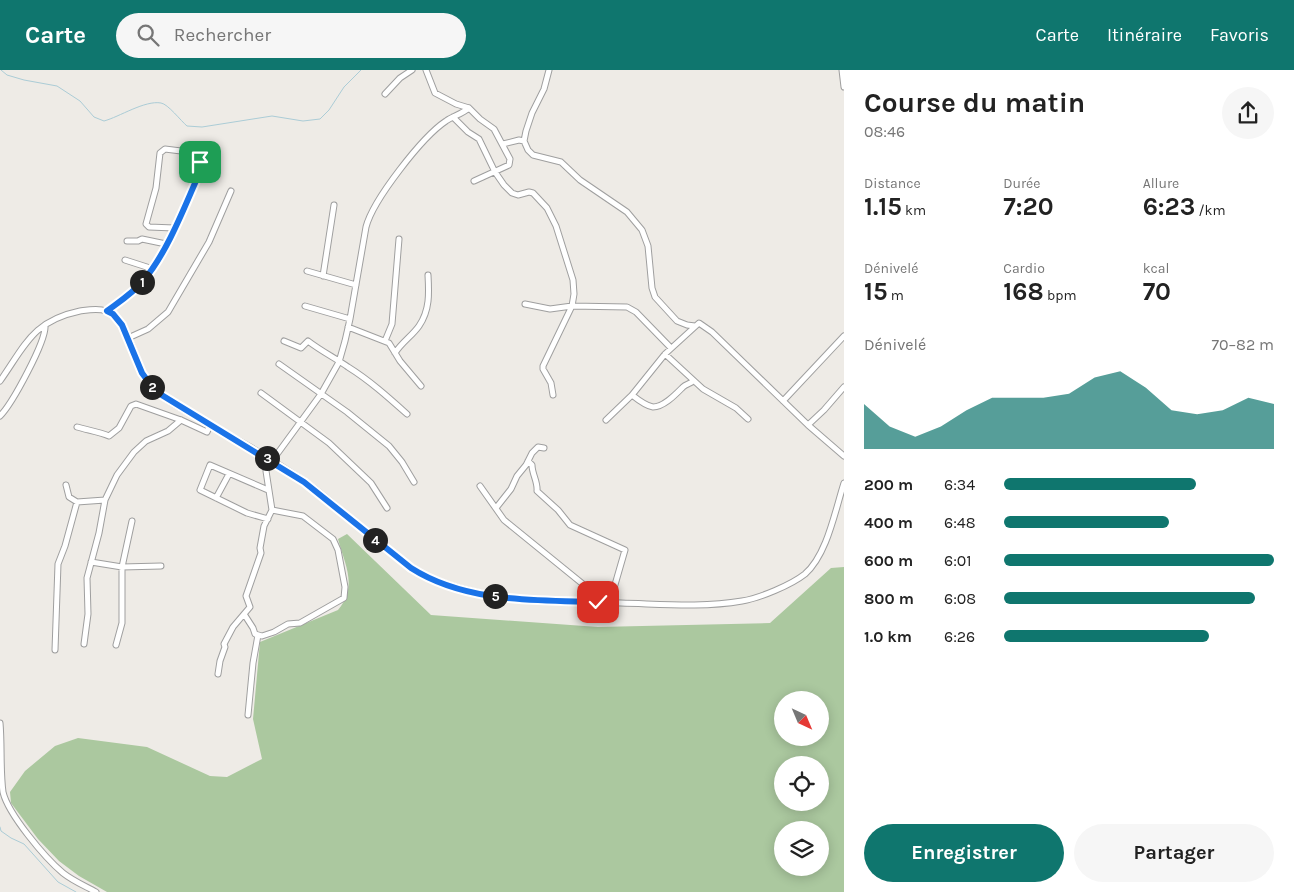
<!DOCTYPE html>
<html lang="fr">
<head>
<meta charset="utf-8">
<style>
  :root { --surface:#fff; --page:#f6f6f6; --text:#222; --muted:#767676; --accent:#0f766e }
  body { margin:0; font-family:Karla,sans-serif; background:var(--page); color:var(--text); height:100vh; display:flex; flex-direction:column; font-size:19px; white-space:nowrap }
  * { box-sizing:border-box; margin:0 }
  p { font-size:16px; color:var(--muted) }
  .icon { flex:none; width:28px; height:28px; fill:none; stroke:currentColor; stroke-width:2; stroke-linecap:round; stroke-linejoin:round }
  .map { position:relative; flex:1; overflow:hidden }
  .sheet { display:flex; flex-direction:column; background:var(--surface); width:450px }
  .sheet>* { flex:none }
  .needle { width:32px; rotate:136deg }
  .controls { position:absolute; left:774px; top:621px; display:grid; gap:10px }
  .controls a { display:grid; place-items:center; width:55px; height:55px; border-radius:50%; background:var(--surface); box-shadow:0 2px 12px #0003; font-size:25px }
  .pin { position:absolute; display:grid; place-items:center; width:42px; height:42px; color:#fff; margin:-21px; border-radius:10px; box-shadow:0 2px 8px #0006 }
  .km { position:absolute; width:25px; height:25px; margin:-12px; border-radius:50%; background:#222; color:#fff; font-size:14px; line-height:25px; text-align:center }
  .round { display:grid; place-items:center; flex:none; width:52px; height:52px; border-radius:26px; background:var(--page) }
  .summary { display:flex; align-items:center; justify-content:space-between; height:85px; padding:0 20px }
  h1 { font-size:28px; font-weight:700; line-height:38px }
  .figures { display:grid; grid-template-columns:repeat(3,1fr); gap:8px; height:85px; padding:5px 20px }
  .figures div { display:grid; align-content:center }
  .figures b { font-size:25px; font-weight:700 }
  .figures small { font-size:14px; font-weight:400 }
  .figures p { font-size:14px }
  .chart { height:140px; padding:10px 20px }
  .chart p { display:flex; justify-content:space-between }
  .chart svg { width:100%; height:90px; margin-top:5px; fill:var(--accent); opacity:.7 }
  .cta { display:flex; gap:10px; margin-top:auto; padding:10px 20px }
  .cta a { flex:1; height:58px; border-radius:30px; background:var(--accent); color:#fff; font-size:20px; font-weight:700; line-height:58px; text-align:center }
  .cta a+a { background:var(--page); color:var(--text) }
  ul { padding:0 20px; list-style:none; font-size:16px }
  li { display:grid; grid-template-columns:80px 60px 1fr; align-items:center; height:38px }
  li i { height:12px; border-radius:6px; background:var(--accent) }
  header { display:flex; align-items:center; gap:30px; box-sizing:border-box; height:70px; padding:0 25px; background:var(--accent); color:#fff }
  header strong { font-size:24px }
  nav { display:flex; gap:28px; margin-inline-start:auto; font-size:18px }
  .search { width:350px; height:45px; background:var(--page); display:flex; align-items:center; gap:12px; box-sizing:border-box; padding:0 18px; border-radius:28px; color:var(--muted); font-size:19px }
  main { display:flex; flex:1; min-height:0 }
  .map>svg:first-child { display:block }
  .forest { fill:#abc89f; fill-rule:evenodd }
  .lines { fill:none; stroke-linecap:round; stroke-linejoin:round }
  .stream { stroke:#abccd6; stroke-width:1 }
  .minor-casing { stroke:#9f9f9f; stroke-width:7 }
  .minor { stroke:#fff; stroke-width:5 }
  .route-casing { stroke:#fff; stroke-width:10 }
  .route { stroke:#1a73e8; stroke-width:6 }
</style>
</head>
<body>
<header>
<strong>Carte</strong>
<div class="search"><svg class="icon" aria-label="search" viewBox="0 0 24 24"><circle cx="10" cy="10" r="6"/><path d="M15 15l6 6"/></svg>Rechercher</div>
<nav><a>Carte</a><a>Itinéraire</a><a>Favoris</a></nav>
</header>
<main>
<div class="map">
<svg width="844" height="822" viewBox="0 0 844 822">
  <rect width="100%" height="100%" fill="#eeebe6"/>
  <path class="forest" d="M347,464L431,545L598,557L770,553L831,498L844,497V822H107L79,806L59,791L38,769L11,733L10,722L25,701L55,676L78,668L147,677L210,706L227,707L262,689L253,649L260,572L338,540C358,516 345,495 338,469ZM782,630H820V668H782ZM782,695H820V732H782ZM782,760H820V798H782Z"/>
  <g class="lines">
    <path class="stream" d="M1,0L7,5L24,10L57,16L80,31L94,47L104,51C119,47 145,30 161,33C168,34 181,51 187,56L202,57L272,46L303,51L320,49L329,40L344,17L361,0
      M0,757L1,761L11,768L24,774L58,812L76,822"/>
    <defs>
      <path id="minor" d="M426,0L435,23L456,34L469,38L480,49L494,59L510,89L509,95L474,111
        M549,0L544,19L532,43L526,61L524,71L528,80L533,85L561,92L580,110L627,142L642,160L648,176L652,218L655,227L677,251L687,255L695,256
        M842,0L844,17
        M385,24L400,8L412,0
        M453,47L468,62L479,69L495,102L504,115L512,123L518,125L529,122L533,123L547,138L556,156L573,210L574,224L572,236L543,296V299L551,313L553,325
        M503,74L519,70L524,71
        M127,171H138L142,169L166,174
        M125,190L153,199
        M307,201L356,215
        M323,206L334,135
        M525,234L550,239L572,236L627,237L636,242L671,278
        M305,236L350,249
        M107,241C119,232 133,223 143,211C168,182 186,133 202,97L200,92L181,81L165,79L160,83L156,118L146,154L149,157L174,158
        M348,257L389,273L400,291L421,316
        M128,268L148,259L168,242L209,172L231,121
        M284,271L301,278L308,271C321,281 335,288 348,297C369,310 388,327 407,344
        M385,271L392,254L399,169
        M395,283C402,272 412,266 419,256C430,240 429,223 428,205
        M665,284L703,319L736,338L748,349
        M279,294L347,342L389,376L402,392L414,412
        M0,311C25,276 32,251 80,241C88,240 98,238 106,241C126,248 134,285 143,303C147,312 155,321 163,327C183,341 206,352 227,364C253,378 279,394 304,411C334,432 360,459 389,481C400,490 411,500 424,505C486,534 554,530 621,533C661,534 702,538 742,531C760,528 791,515 805,504C827,485 835,441 844,413
        M261,323L329,373L371,413L387,438
        M632,325C637,329 646,336 653,337C664,337 676,324 683,317C686,314 690,314 693,311
        M783,331L844,266
        M0,346C12,334 47,270 45,255
        M606,350L632,325L665,284L699,253L712,262L808,355L844,386
        M808,355L824,340L844,317
        M77,357C87,360 100,362 109,366L119,358L131,336L136,334L181,350L207,362L210,355
        M272,391L321,324L339,292L345,271L350,249L366,157C373,130 422,67 446,51C453,46 462,44 469,38
        M528,391L532,395C532,404 538,412 537,421L558,440L570,455L625,480L610,532
        M66,415L69,427L77,432L105,430
        M480,416L504,450L605,532
        M268,420L210,395L200,420L247,443L268,449
        M216,428L229,404
        M496,438L511,419L517,406L526,395L532,383L538,377L544,378
        M132,451L122,497L161,496
        M91,492L122,497V553L116,575
        M244,544L253,558L255,564L262,566L274,562L288,554L300,553L344,528L345,517L338,480L333,469L303,446L272,440
        M84,574L88,544L87,508L99,463L105,430L117,405L134,382L146,371L168,361L181,350
        M55,580L58,494L65,476L77,432
        M218,604L220,591L225,577L224,574L233,557L250,537L246,526L261,483L260,478L264,456L272,440L266,401L270,390
        M248,645L253,593L258,565
        M0,653C2,675 0,700 3,722C8,744 45,788 63,803C73,811 85,816 96,822"/>
    </defs>
    <use href="#minor" class="minor-casing"/>
    <use href="#minor" class="minor"/>
  </g>
  <g class="lines">
    <defs>
      <path id="route" d="M200,92L202,97C186,133 168,182 143,211C133,223 119,232 107,241L113,244L122,255L142,303L153,318L160,324L304,412L411,498C466,533 535,530 598,532"/>
    </defs>
    <use href="#route" class="route-casing"/>
    <use href="#route" class="route"/>
  </g>
</svg>
<div class="controls">
<a><svg class="needle" viewBox="-14 -14 28 28"><path d="M0-13l5 13h-10z" fill="#e53935"/><path d="M0 13l5-13h-10z" fill="#767676"/></svg></a>
<a><svg class="icon" aria-label="locate" viewBox="0 0 24 24"><circle cx="12" cy="12" r="6"/><path d="M12 2v4M12 18v4M2 12h4M18 12h4"/></svg></a>
<a><svg class="icon" aria-label="layers" viewBox="0 0 24 24"><path d="M12 4l9 5-9 5-9-5zM3 14l9 5 9-5"/></svg></a>
</div>
<div class="pin" style="left:200px;top:92px;background:#1e9e55"><svg class="icon" aria-label="arrive" viewBox="0 0 24 24"><path d="M6 21V4h12l-3 4 3 4H6"/></svg></div>
<div class="pin" style="left:598px;top:532px;background:#d93025"><svg class="icon" aria-label="check" viewBox="0 0 24 24"><path d="M5 12l5 5 9-10"/></svg></div>
<b class="km" style="left:142px;top:212px">1</b>
<b class="km" style="left:152px;top:317px">2</b>
<b class="km" style="left:267px;top:388px">3</b>
<b class="km" style="left:375px;top:470px">4</b>
<b class="km" style="left:495px;top:526px">5</b>
</div>
<section class="sheet">
<div class="summary"><div><h1>Course du matin</h1><p>08:46</p></div><a class="round"><svg class="icon" aria-label="share" viewBox="0 0 24 24"><path d="M12 15V3M7 8l5-5 5 5M5 13v7h14v-7"/></svg></a></div>
<div class="figures">
<div><p>Distance</p><b>1.15<small> km</small></b></div>
<div><p>Durée</p><b>7:20</b></div>
<div><p>Allure</p><b>6:23<small> /km</small></b></div>
</div>
<div class="figures">
<div><p>Dénivelé</p><b>15<small> m</small></b></div>
<div><p>Cardio</p><b>168<small> bpm</small></b></div>
<div><p>kcal</p><b>70</b></div>
</div>
<div class="chart"><p><span>Dénivelé</span>70–82 m</p>
<svg viewBox="0 0 160 44" preserveAspectRatio="none"><path d="M0 44V22L10 33L20 38L30 33L40 25L50 19L60 19L70 19L80 17L90 9L100 6L110 14L120 25L130 27L140 25L150 19L160 22V44z"/></svg>
</div>
<ul>
<li><b>200 m</b>6:34<i style="width:71%"></i></li>
<li><b>400 m</b>6:48<i style="width:61%"></i></li>
<li><b>600 m</b>6:01<i style="width:100%"></i></li>
<li><b>800 m</b>6:08<i style="width:93%"></i></li>
<li><b>1.0 km</b>6:26<i style="width:76%"></i></li>
</ul>
<div class="cta"><a>Enregistrer</a><a>Partager</a></div>
</section>
</main>
</body>
</html>
